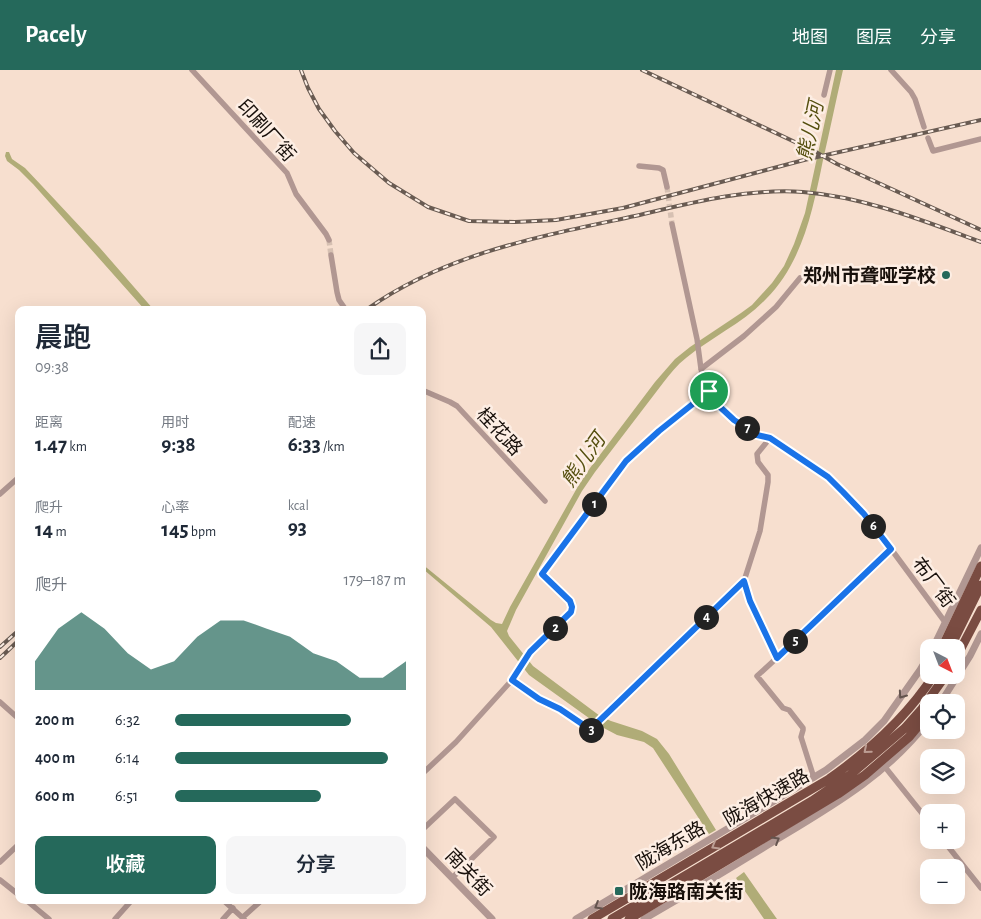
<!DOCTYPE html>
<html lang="zh">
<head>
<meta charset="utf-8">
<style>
  :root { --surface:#fff; --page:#f6f6f7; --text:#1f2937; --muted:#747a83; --accent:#25695b }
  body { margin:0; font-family:"Alegreya Sans","Noto Sans SC",sans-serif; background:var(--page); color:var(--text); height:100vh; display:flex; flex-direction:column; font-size:19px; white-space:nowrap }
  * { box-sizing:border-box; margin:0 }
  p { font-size:16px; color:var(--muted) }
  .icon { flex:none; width:28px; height:28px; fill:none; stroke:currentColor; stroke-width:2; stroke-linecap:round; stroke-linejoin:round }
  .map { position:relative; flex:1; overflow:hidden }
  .panel { position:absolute; left:15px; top:236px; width:411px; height:598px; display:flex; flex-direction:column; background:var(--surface); border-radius:10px; box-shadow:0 5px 20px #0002 }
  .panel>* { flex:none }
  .needle { width:32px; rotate:138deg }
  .tools { position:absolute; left:920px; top:569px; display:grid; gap:10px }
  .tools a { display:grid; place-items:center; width:45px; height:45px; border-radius:10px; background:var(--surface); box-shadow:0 5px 20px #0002; font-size:25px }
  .pin { position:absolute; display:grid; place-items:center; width:42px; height:42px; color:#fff; margin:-21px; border:2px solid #fff; border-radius:50%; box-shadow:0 1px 5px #0007 }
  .km { position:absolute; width:25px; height:25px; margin:-12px; border-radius:50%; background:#222; color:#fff; font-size:14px; line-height:25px; text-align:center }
  .round { display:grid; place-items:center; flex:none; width:52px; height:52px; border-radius:10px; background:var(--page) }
  .overview { display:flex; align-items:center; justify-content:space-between; height:85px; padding:0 20px }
  h1 { font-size:28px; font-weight:600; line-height:38px }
  .metrics { display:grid; grid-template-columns:repeat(3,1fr); gap:8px; height:85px; padding:5px 20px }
  .metrics div { display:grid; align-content:center }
  .metrics b { font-size:21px; font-weight:600 }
  .metrics small { font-size:14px; font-weight:400 }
  .metrics p { font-size:14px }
  .chart { height:140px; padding:10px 20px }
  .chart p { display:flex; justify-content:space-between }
  .chart svg { width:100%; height:90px; margin-top:5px; fill:var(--accent); opacity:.7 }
  .button { display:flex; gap:10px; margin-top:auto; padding:10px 20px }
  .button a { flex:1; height:58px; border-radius:10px; background:var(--accent); color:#fff; font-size:20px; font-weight:600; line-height:58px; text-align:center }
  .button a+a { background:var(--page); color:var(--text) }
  ul { padding:0 20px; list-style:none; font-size:16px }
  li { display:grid; grid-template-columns:80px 60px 1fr; align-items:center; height:38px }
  li i { height:12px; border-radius:6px; background:var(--accent) }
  header { display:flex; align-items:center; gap:30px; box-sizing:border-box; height:70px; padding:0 25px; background:var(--accent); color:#fff }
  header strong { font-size:24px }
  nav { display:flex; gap:28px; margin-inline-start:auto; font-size:18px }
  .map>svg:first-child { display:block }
  .water { fill:#b0ac77 }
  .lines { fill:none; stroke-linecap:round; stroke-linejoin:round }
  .minor-tunnel { stroke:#d6c0b2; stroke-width:5.5; stroke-dasharray:5.5 3; stroke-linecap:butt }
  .minor { stroke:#b19792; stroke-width:5.5 }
  .tertiary { stroke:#b19792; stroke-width:7 }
  .trunk { stroke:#7a4c42; stroke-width:9 }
  .rail-casing { stroke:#695b52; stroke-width:4 }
  .rail { stroke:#fdeee4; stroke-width:2; stroke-dasharray:5.5; stroke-linecap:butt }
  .oneway { stroke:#64544e }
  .oneway2 { stroke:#bc9d93 }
  .route-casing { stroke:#fff; stroke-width:10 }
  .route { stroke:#1a73e8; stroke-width:6 }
  .poi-dot { fill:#25695b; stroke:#fdeee4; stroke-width:2 }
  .labels { text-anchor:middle; stroke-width:5; stroke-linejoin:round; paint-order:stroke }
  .street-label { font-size:19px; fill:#18100b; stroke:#fdeee4 }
  .poi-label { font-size:19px; font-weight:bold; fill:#18100b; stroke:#fdeee4; text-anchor:end }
  .water-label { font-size:20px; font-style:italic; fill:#554f0f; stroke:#fdeee4 }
</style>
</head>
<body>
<header>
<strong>Pacely</strong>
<nav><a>地图</a><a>图层</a><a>分享</a></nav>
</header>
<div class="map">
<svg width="981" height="849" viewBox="0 0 981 849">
  <rect width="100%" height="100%" fill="#f7dfcf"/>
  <path class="water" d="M836,0H843C836,30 830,60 823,90C813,139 803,192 766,229C743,253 712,267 686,288C677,295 670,304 663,313L595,402L582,421L516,540L507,561L509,566L533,596L600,646L611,651L642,661L657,669L669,684L716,760L709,764L653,678L644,672L617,665L600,656L529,605L491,557L423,499L422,494L491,550L496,553L502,554L510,537L577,418L590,398L655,312L675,289L690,277L741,243L752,235L772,213L784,196L794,174L805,143Z
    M6,82H9L12,89L25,98L42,116L100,178L154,240H145L33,114L19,100L7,91L5,86Z
    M744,802L777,849H764L736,808Z"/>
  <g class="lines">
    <path class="minor-tunnel" d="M667,117L672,154
      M329,170L331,185"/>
    <path class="minor" d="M192,0L287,103L296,124L326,164L329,170
      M891,0L911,22L915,29L924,57
      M824,25L830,0
      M928,68L933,81L981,69
      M639,96L659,98L663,100L667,117
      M672,154L697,269L701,299L705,314L713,328L726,344L734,350L757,365L770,368L827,407L843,421L864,444L880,464L945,552
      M331,185L337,222L339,230L346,240
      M701,299L744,266L776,237L800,208
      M422,320L450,332L457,336L545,431
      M770,368L757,384L758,392L768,405V412L760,461L744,511L750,531L777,588
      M0,424L19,407
      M512,610L539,629L560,639L591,660L595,655L744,511
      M0,632L19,649
      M885,697L929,752
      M422,704L456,672L512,610L530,582L571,542L572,537L571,531L542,503L626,391L659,361L709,321
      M814,708L801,667L803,660V658L789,640L783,638L757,606L803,564L891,479
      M422,760L455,729L494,767L452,808
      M943,770L981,818
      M0,792L19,774
      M0,810L19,825
      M26,830L49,849
      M223,830L244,849
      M243,847L262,830
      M115,849L132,830
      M223,849L233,838"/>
    <path class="tertiary" d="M933,578L981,478
      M941,632L970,586L981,564
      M422,777L492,849
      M576,849L826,700L865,670L884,651L920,600L929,585
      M644,849C687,824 729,799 771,773C829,738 888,705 929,650"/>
    <path class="trunk" d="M942,578L981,496
      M950,578L981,515
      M956,588L981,540
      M592,849L829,709C870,680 907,647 934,605
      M612,849L812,731L850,705L905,658L921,640L946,605
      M629,849L838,724L865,705L909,667L929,643"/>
    <defs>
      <path id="rail" d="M301,0L308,18L319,39L335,61L354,83L389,113L428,137L469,151L515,152L556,150L623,138L804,90L981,50
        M642,0L814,81L837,94L981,160
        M366,240C446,183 542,166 635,146C690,133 746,118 803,122C865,127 924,151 981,172
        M0,577L19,560
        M0,588L19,570"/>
    </defs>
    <use href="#rail" class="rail-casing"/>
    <use href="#rail" class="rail"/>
  </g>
  <defs><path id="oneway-chevron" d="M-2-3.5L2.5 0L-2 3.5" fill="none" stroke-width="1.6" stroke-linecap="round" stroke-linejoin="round" transform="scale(1.25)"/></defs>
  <g class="oneway">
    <use href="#oneway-chevron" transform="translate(902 625) rotate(125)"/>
    <use href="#oneway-chevron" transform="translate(776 770) rotate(-31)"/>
    <use href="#oneway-chevron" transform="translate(598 836) rotate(149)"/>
  </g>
  <g class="oneway2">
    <use href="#oneway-chevron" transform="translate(867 680) rotate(140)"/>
    <use href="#oneway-chevron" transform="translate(715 776) rotate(150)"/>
  </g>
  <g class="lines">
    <defs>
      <path id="route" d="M709,321L719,336L734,350L757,365L770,368L828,407L843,422L864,444L891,479L777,588L750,531L744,511L595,655L591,660L560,639L539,629L512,610L530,582L571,542L572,537L570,531L542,504L626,391L659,361Z"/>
    </defs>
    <use href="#route" class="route-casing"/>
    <use href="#route" class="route"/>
  </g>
  <g class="poi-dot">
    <circle cx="946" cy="205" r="5"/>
    <rect x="614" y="816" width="10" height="10" rx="2.5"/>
  </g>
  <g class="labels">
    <g class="street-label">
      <text transform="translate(267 60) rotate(48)" y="7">印刷厂街</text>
      <text transform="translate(500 361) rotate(47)" y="7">桂花路</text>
      <text transform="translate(934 512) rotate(53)" y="7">布厂街</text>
      <text transform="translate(766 727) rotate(-30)" y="7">陇海快速路</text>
      <text transform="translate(670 775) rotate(-31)" y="7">陇海东路</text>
      <text transform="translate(469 802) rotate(46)" y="7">南关街</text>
    </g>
    <g class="poi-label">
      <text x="936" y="212">郑州市聋哑学校</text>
      <text x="629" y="828" text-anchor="start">陇海路南关街</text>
    </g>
    <g class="water-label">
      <text transform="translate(810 61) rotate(-78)" y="7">熊儿河</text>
      <text transform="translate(583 390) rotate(-55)" y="7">熊儿河</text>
    </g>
  </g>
</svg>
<div class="tools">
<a><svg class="needle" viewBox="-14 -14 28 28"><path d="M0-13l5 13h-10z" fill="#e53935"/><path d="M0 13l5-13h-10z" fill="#747a83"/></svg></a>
<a><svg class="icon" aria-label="locate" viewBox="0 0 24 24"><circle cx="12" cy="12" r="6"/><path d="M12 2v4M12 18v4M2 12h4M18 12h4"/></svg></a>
<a><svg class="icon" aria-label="layers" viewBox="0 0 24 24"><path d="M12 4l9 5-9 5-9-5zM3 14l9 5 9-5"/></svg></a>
<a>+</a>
<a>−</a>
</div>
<div class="pin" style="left:709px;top:321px;background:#1e9e55"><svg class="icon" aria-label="arrive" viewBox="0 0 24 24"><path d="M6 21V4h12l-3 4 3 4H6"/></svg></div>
<b class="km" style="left:594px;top:434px">1</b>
<b class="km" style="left:555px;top:558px">2</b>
<b class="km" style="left:591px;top:660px">3</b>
<b class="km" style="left:706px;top:547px">4</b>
<b class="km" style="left:795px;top:571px">5</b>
<b class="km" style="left:873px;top:456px">6</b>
<b class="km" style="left:747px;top:358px">7</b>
<section class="panel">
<div class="overview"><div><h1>晨跑</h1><p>09:38</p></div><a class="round"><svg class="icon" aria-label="share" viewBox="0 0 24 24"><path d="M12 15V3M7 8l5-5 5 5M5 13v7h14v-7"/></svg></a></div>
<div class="metrics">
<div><p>距离</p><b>1.47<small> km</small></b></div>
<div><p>用时</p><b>9:38</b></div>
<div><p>配速</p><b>6:33<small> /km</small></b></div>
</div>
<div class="metrics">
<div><p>爬升</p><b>14<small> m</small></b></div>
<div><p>心率</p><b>145<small> bpm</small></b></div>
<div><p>kcal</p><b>93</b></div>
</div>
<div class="chart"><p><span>爬升</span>179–187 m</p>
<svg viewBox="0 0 160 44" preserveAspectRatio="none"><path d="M0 44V30L10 14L20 6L30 14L40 26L50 34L60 30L70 18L80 10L90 10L100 14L110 18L120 26L130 30L140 38L150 38L160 30V44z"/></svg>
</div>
<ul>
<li><b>200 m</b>6:32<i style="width:76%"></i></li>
<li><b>400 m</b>6:14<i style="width:92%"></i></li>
<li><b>600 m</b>6:51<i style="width:63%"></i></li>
</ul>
<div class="button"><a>收藏</a><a>分享</a></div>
</section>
</div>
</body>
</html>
